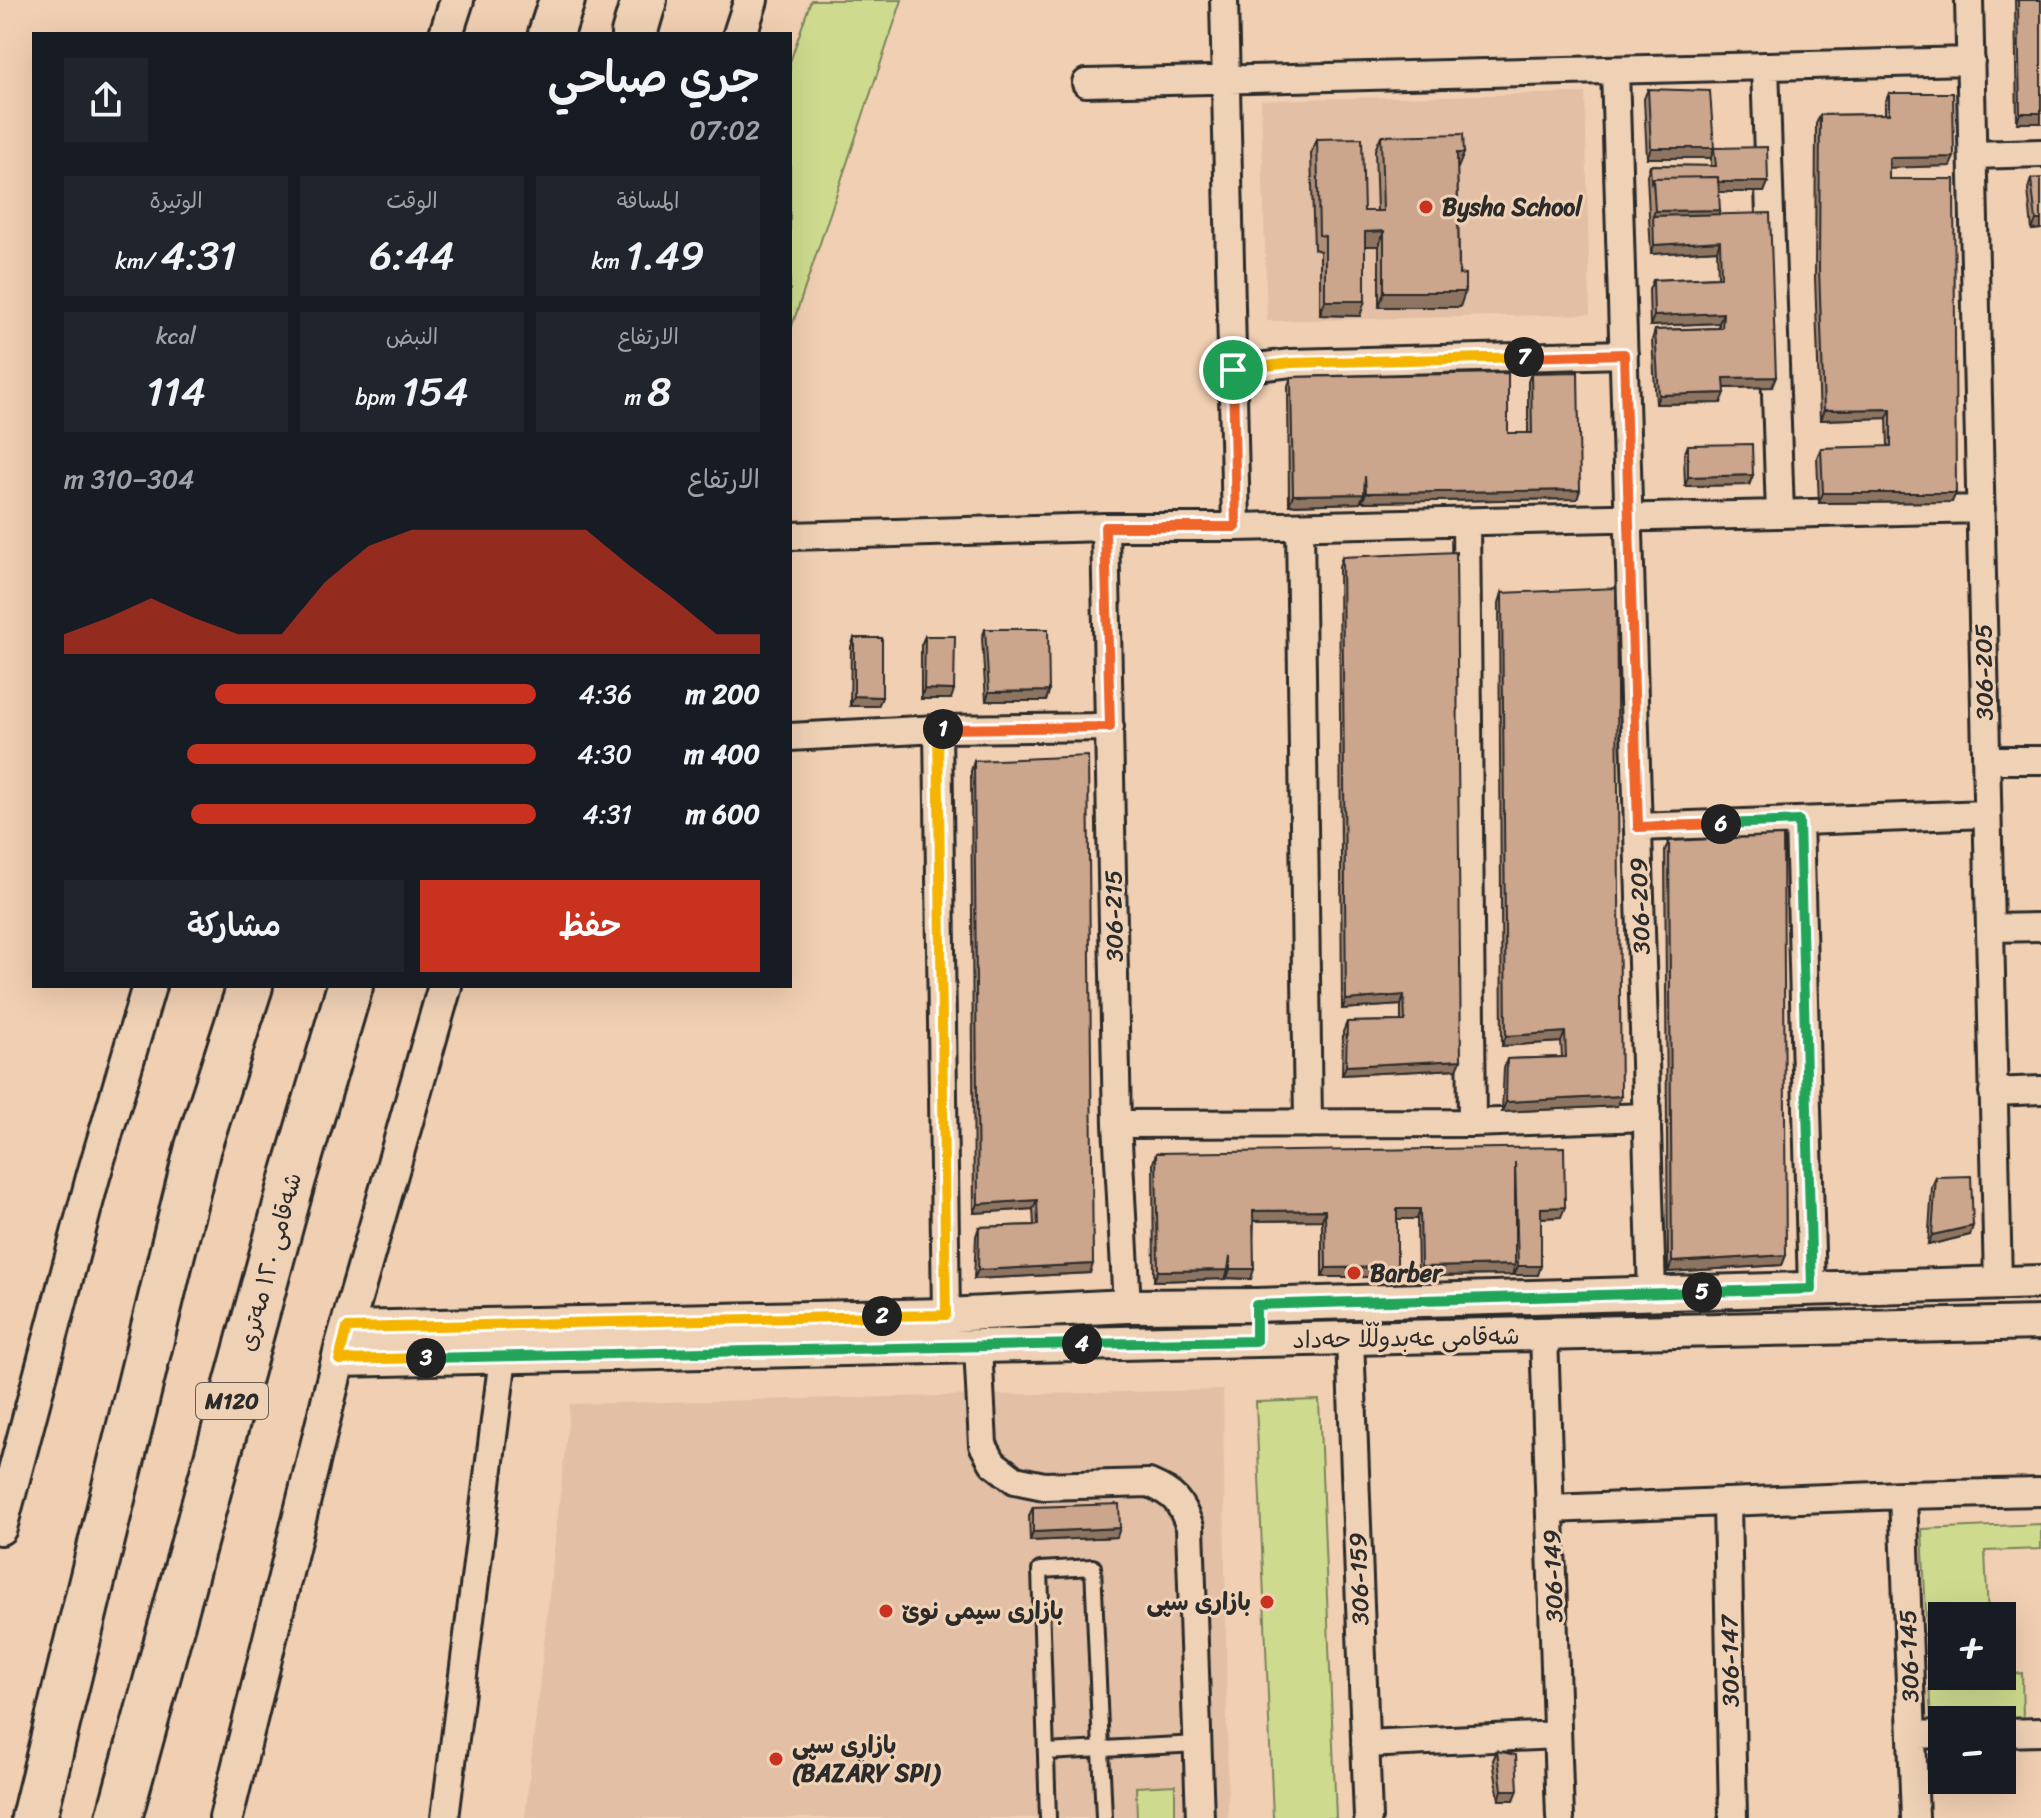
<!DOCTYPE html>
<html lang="ar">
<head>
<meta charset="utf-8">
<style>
  :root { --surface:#171b24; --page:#20242c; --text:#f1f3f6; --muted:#9ea1a6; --accent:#c8321e }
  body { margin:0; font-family:Sriracha,"Playpen Sans Arabic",sans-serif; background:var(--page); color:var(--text); direction:rtl; height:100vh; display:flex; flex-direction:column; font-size:30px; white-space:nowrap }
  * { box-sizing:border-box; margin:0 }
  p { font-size:26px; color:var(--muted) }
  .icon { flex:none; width:44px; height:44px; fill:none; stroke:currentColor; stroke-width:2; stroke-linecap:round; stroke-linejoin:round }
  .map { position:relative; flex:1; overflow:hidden; direction:ltr }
  .side { position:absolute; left:32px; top:32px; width:760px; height:956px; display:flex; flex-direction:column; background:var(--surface); border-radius:0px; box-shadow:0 8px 32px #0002; direction:rtl }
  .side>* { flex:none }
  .fabs { position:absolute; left:1928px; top:1602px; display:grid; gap:16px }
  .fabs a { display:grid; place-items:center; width:88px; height:88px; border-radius:0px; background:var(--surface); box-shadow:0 8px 32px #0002; font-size:40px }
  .pin { position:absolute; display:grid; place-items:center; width:68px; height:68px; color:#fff; margin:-34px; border:4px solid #fff; border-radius:50%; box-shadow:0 2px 8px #0007 }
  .km { position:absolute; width:40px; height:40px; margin:-20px; border-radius:50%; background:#222; color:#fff; font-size:22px; line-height:40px; text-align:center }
  .round { display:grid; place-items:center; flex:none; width:84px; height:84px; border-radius:0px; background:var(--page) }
  .headline { display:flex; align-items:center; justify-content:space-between; height:136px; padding:0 32px }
  h1 { font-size:44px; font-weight:600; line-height:60px }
  .stats { display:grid; grid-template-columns:repeat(3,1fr); gap:12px; height:136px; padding:8px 32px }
  .stats div { display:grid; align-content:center; border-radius:0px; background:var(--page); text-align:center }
  .stats b { font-size:40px; font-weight:600 }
  .stats small { font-size:22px; font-weight:400 }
  .stats p { font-size:22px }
  .chart { height:224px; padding:16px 32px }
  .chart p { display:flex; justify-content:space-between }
  .chart svg { width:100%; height:144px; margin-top:8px; fill:var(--accent); opacity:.7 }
  .action { display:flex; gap:16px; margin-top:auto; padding:16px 32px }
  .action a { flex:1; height:92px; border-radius:0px; background:var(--accent); color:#fff; font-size:32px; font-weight:600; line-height:92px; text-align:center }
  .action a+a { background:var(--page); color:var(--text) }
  ul { padding:0 32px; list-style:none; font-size:26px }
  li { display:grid; grid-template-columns:128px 96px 1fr; align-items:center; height:60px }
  li i { height:20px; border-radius:10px; background:var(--accent) }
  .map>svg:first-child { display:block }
  .built { fill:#e2bfa5 }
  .green { fill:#cedb8e; stroke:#7c835c; stroke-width:2 }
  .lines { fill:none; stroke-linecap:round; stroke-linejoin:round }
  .service-casing { stroke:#2b2b2b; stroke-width:20 }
  .minor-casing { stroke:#2b2b2b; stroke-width:32 }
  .tertiary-casing { stroke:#2b2b2b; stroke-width:38 }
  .motorway-casing { stroke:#2b2b2b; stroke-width:50 }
  .service { stroke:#efd1b5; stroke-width:14 }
  .minor { stroke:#efd1b5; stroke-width:26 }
  .tertiary { stroke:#efd1b5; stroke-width:32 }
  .motorway { stroke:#efd1b5; stroke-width:44 }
  .wall { fill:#af8e78; stroke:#2b2b2b; stroke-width:2 }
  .shaded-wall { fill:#8e7462; stroke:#2b2b2b; stroke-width:2 }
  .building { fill:#cba58c; stroke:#2b2b2b; stroke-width:2 }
  .split-1-casing { stroke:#fff; stroke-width:16 }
  .split-2-casing { stroke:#fff; stroke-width:16 }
  .split-3-casing { stroke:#fff; stroke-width:16 }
  .split-4-casing { stroke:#fff; stroke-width:16 }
  .split-5-casing { stroke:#fff; stroke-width:16 }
  .split-6-casing { stroke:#fff; stroke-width:16 }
  .split-7-casing { stroke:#fff; stroke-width:16 }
  .split-8-casing { stroke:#fff; stroke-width:16 }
  .split-1 { stroke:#f0652b; stroke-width:10 }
  .split-2 { stroke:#f5b400; stroke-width:10 }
  .split-3 { stroke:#f5b400; stroke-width:10 }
  .split-4 { stroke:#22a559; stroke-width:10 }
  .split-5 { stroke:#22a559; stroke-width:10 }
  .split-6 { stroke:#22a559; stroke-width:10 }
  .split-7 { stroke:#f0652b; stroke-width:10 }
  .split-8 { stroke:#f5b400; stroke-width:10 }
  .poi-dot { fill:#c8321e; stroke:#efd1b5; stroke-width:3 }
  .labels { text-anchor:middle; stroke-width:6; stroke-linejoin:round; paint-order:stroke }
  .shield { fill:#efd1b5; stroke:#665d54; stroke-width:2 }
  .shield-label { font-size:22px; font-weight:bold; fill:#2b2b2b }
  .poi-label { font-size:24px; font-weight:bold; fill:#2b2b2b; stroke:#efd1b5; text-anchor:start }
  .street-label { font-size:24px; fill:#2b2b2b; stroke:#efd1b5 }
</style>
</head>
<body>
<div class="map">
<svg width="2041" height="1818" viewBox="0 0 2041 1818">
  <rect width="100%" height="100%" fill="#f1cfb2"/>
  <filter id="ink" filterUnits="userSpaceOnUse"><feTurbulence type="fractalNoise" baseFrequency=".0125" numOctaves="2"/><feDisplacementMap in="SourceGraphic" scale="16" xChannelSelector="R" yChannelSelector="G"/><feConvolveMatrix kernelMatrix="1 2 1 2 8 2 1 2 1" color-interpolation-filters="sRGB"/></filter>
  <g filter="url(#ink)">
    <path class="built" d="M1585,93L1590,314L1267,321L1261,100Z
      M1223,1390L1228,1818H525L570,1404Z"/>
    <path class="green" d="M811,0H902L790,332V62Z
      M1319,1400L1336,1818H1273L1256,1402Z
      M2041,1524V1549L1985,1551L1988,1616H1942V1676H2002L2022,1673L2023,1721L1942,1720V1724L1931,1725L1922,1529Z
      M1175,1785V1818H1137L1136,1787Z"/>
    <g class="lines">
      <defs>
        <path id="service" d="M1046,1752L1198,1744
          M1048,1818L1040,1570L1093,1567L1104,1818"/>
        <path id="minor" d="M1224,0L1236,527
          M1969,0L1998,1283
          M1765,66L1780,514
          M1615,70L1652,1294
          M1086,83L1971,61
          M1973,155L2041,153
          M1233,370L1291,363L1624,354
          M1466,522L1472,1123
          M1300,526L1308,1124
          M1105,527L1117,1124L1127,1306
          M790,536L1105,527H1236L1981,509
          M938,729L946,1315
          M790,737L938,729L1110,727
          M1986,760H2041
          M1799,821L1812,1289
          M1638,827L1987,814
          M1990,928L2041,927
          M1993,1092L2041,1090
          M1117,1124L1472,1123L1647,1117
          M1544,1335L1560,1818
          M1350,1339L1368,1818
          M978,1347L983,1445L993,1463L1015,1480L1044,1486L1149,1483C1175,1494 1180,1501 1190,1527L1200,1818
          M1903,1495L1915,1818
          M1727,1503L1733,1818
          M1550,1509L1903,1495L2041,1492
          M2002,1733L2041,1732
          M1912,1735L1942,1734
          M1365,1744L1557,1735
          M445,1818L503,1357"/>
        <path id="tertiary" d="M446,34L457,0
          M740,34L751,0
          M347,1328L946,1315L1127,1306L1256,1305L2041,1282
          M339,1360L2041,1323
          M0,1528L93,1177L149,986
          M226,1818L341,1348L445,986"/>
        <path id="motorway" d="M551,34L562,0
          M634,34L644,0
          M34,1818L198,1147L250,986
          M119,1818L293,1179L350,986"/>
      </defs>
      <use href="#service" class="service-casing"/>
      <use href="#minor" class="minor-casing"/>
      <use href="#tertiary" class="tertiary-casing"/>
      <use href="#motorway" class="motorway-casing"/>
      <use href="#service" class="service"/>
      <use href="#minor" class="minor"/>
      <use href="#tertiary" class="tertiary"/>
      <use href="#motorway" class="motorway"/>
    </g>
    <path class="wall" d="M2015,0H2041V123H2017Z
      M1648,89L1714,148L1768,182L1764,192H1719V214L1772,387L1724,388L1721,403L1656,404L1652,340L1655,330L1719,328V323L1650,326L1649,290L1653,280L1718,277L1717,250L1651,254L1647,175L1650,165L1711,166V158H1647L1644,99Z
      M1889,93L1950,166L1889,167V179L1952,502L1819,503L1817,457L1821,448L1888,447L1887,418L1820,420L1815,277L1816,124L1820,115L1885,114V103Z
      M1381,136L1464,153L1457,168L1460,307H1379V246H1365L1360,316L1320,315V251L1314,249L1311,153L1317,139L1364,211H1377L1375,150Z
      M2031,179L2041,229L2032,230L2028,189Z
      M1531,373L1580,490L1577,499L1362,502V498L1360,503L1289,505L1288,386L1291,377L1508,433H1528V382Z
      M1688,445L1753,475L1749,485L1685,486L1684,455Z
      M1342,557L1457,1069L1342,1075L1343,1032L1347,1022L1401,1021V1005L1342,1009L1339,567Z
      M1502,593L1617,1106L1502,1112L1504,1068L1507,1059L1562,1057L1561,1042L1502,1046L1499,603Z
      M985,629L1049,691L1046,701H986L982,638Z
      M925,636L951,699H921V645Z
      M854,638L882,697L878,706H850L851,647Z
      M974,761L1090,1273L974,1279L976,1236L979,1227L1034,1225L1033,1209L974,1213L971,771Z
      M1669,841L1786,1255L1782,1265L1668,1272L1665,850Z
      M1156,1153L1561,1217L1541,1218L1538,1275H1514V1268L1512,1275L1418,1276L1417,1219H1397L1394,1277H1322V1220L1254,1221L1251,1279L1227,1278V1275L1225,1279L1154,1281L1153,1163Z
      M1936,1177L1970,1235L1928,1245L1932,1187Z
      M1033,1507L1117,1537L1030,1541L1029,1516Z
      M1497,1751L1514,1800H1499L1493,1760Z"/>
    <path class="shaded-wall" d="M2020,113H2041V123H2017Z
      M1651,148H1714L1711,158H1647Z
      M1457,153H1464L1458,168H1452Z
      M1954,157L1950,166L1885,168L1889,158Z
      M1653,182H1768L1764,192H1654Z
      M1720,210L1715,224L1653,216L1655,211Z
      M2036,220H2041V229L2032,230Z
      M1384,231L1379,246H1360L1365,232Z
      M1720,241L1717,250L1651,254L1654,245Z
      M1384,292H1465L1460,307H1379Z
      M1325,301H1365L1360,316L1320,315Z
      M1723,313L1719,323L1650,326L1654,316Z
      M1776,377L1772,387L1720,388L1724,378Z
      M1725,393L1721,403L1656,404L1659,395Z
      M1891,409L1887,418L1820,420L1824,410Z
      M1753,475L1749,485L1685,486L1688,477Z
      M1580,490L1577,499L1362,502L1366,493Z
      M1823,493H1956L1952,502L1819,503Z
      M1364,494L1360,503L1289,505L1293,495Z
      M924,689L954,690L951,699H921Z
      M1049,691L1046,701H986L989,692Z
      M854,696L882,697L878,706H850Z
      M1404,995L1401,1005L1342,1009L1346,1000Z
      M1565,1032L1561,1042L1502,1046L1506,1036Z
      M1461,1060L1457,1069L1342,1075L1346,1066Z
      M1621,1096L1617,1106L1502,1112L1506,1102Z
      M1037,1200L1033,1209L974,1213L978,1204Z
      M1565,1207L1561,1217L1537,1218L1541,1208Z
      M1397,1209H1420L1417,1219H1393Z
      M1325,1210L1322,1220L1250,1221L1253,1211Z
      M1973,1226L1970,1235L1928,1245L1932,1235Z
      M1786,1255L1782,1265L1668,1272L1672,1262Z
      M1093,1264L1090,1273L974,1279L978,1270Z
      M1515,1265L1512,1275L1418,1276L1421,1267Z
      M1518,1266H1541L1538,1275H1514Z
      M1397,1267L1394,1277H1322L1326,1268Z
      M1230,1269H1254L1251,1279L1227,1278Z
      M1228,1270L1225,1279L1154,1281L1158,1271Z
      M1120,1528L1117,1537L1030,1541L1033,1532Z
      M1502,1790H1518L1514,1800H1499Z"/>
    <path class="building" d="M2018,0H2041V113H2020Z
      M1648,89L1710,91L1714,148H1651Z
      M1889,93H1953L1954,157L1889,158V179H1954L1956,493H1823L1821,448L1891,446V409L1824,410L1819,268L1820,115L1889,114Z
      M1463,134L1464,153H1457L1459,275L1465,274V292H1384V231L1365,232V301H1325V236L1319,235L1317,139L1362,138L1364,211H1383L1381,136Z
      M1767,147L1768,182H1718V177L1653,178L1651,182L1650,165L1716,166L1714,148Z
      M1718,177L1720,210L1655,211L1653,178Z
      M2041,178V220H2036L2031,179Z
      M1770,213L1776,377L1724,378L1725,393L1659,395L1655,330L1722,328L1723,313L1654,316L1653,280L1721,277L1720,241L1654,245L1653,216Z
      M1578,372L1580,490L1366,493L1365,476L1364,494L1293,495L1291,377L1508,373V433H1532L1531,373Z
      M1752,444L1753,475L1688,477V445Z
      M1456,552L1461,1060L1346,1066L1347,1022L1405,1021L1404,995L1346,1000L1342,557Z
      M1616,588L1621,1096L1506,1102L1507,1059L1566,1057L1565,1032L1506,1036L1502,593Z
      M985,629H1048L1049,691L989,692Z
      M925,636H955L954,690L924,689Z
      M854,638H882V697L854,696Z
      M1088,756L1093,1264L978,1270L979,1227L1038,1225L1037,1200L978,1204L974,761Z
      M1783,836L1786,1255L1672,1262L1669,841Z
      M1564,1147L1565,1207L1541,1208V1266H1518L1515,1162V1265L1421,1267L1420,1209H1397V1267L1326,1268L1325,1210L1253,1211L1254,1269H1230V1256L1228,1270L1158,1271L1156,1153Z
      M1971,1176L1973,1226L1932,1235L1936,1177Z
      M1119,1504L1120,1528L1033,1532V1507Z
      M1497,1751L1516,1755L1518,1790H1502Z"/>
  </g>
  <g class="lines" filter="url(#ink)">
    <defs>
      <path id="split-1" d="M943,729L1110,727L1105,527H1236L1233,370"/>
      <path id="split-2" d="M882,1316L946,1315L938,729H943"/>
      <path id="split-3" d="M426,1358L339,1360L347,1328L882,1316"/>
      <path id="split-4" d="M426,1358L1082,1344"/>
      <path id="split-5" d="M1082,1344L1256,1341V1305L1702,1292"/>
      <path id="split-6" d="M1702,1292L1812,1289L1799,821L1721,824"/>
      <path id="split-7" d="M1524,357L1624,354L1638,827L1721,824"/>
      <path id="split-8" d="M1233,370L1291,363L1524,357"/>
    </defs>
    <use href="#split-1" class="split-1-casing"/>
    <use href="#split-2" class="split-2-casing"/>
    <use href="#split-3" class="split-3-casing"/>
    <use href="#split-4" class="split-4-casing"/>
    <use href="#split-5" class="split-5-casing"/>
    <use href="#split-6" class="split-6-casing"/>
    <use href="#split-7" class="split-7-casing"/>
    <use href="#split-8" class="split-8-casing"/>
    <use href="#split-1" class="split-1"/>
    <use href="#split-2" class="split-2"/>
    <use href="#split-3" class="split-3"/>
    <use href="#split-4" class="split-4"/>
    <use href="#split-5" class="split-5"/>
    <use href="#split-6" class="split-6"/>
    <use href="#split-7" class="split-7"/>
    <use href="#split-8" class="split-8"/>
  </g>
  <g class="poi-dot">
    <circle cx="1426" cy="207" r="8"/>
    <circle cx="1354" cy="1273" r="8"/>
    <circle cx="1267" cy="1602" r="8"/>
    <circle cx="886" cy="1611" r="8"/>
    <circle cx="776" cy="1759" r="8"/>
  </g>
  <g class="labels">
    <rect class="shield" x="196" y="1383" width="72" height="36" rx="6"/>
    <g class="shield-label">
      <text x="232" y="1409">M120</text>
    </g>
    <g class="poi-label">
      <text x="1442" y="215">Bysha School</text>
      <text x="1370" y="1281">Barber</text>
      <text x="1251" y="1610" text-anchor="end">بازاری سپی</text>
      <text x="902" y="1619">بازاری سیمی نوێ</text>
      <text x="792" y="1753">بازاڕی سپی<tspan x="792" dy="28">(BAZARY SPI)</tspan></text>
    </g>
    <g class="street-label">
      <text transform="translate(1984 672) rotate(-91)" y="8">306-205</text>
      <text transform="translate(1640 906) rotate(-92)" y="8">306-209</text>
      <text transform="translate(1114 916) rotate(-91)" y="8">306-215</text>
      <text transform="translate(270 1262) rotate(-75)" y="8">شەقامی ١٢٠ مەتری</text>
      <text transform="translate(1406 1338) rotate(-1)" y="8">شەقامی عەبدوڵڵا حەداد</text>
      <text transform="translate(1553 1576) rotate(-92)" y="8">306-149</text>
      <text transform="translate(1359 1579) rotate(-92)" y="8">306-159</text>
      <text transform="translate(1909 1656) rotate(-92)" y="8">306-145</text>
      <text transform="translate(1730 1661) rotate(-91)" y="8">306-147</text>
    </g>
  </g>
</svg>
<div class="fabs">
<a>+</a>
<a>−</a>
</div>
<div class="pin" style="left:1233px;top:370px;background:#1e9e55"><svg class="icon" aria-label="arrive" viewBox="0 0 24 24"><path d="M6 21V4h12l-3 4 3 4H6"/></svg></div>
<b class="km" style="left:943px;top:729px">1</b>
<b class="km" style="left:882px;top:1316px">2</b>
<b class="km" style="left:426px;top:1358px">3</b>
<b class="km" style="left:1082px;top:1344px">4</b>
<b class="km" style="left:1702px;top:1292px">5</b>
<b class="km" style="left:1721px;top:824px">6</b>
<b class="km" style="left:1524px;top:357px">7</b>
<section class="side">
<div class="headline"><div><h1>جري صباحي</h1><p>07:02</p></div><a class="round"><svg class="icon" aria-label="share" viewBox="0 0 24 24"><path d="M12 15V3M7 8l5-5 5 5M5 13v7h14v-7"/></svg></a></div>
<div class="stats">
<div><p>المسافة</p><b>1.49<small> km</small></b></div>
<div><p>الوقت</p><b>6:44</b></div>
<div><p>الوتيرة</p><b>4:31<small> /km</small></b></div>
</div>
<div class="stats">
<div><p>الارتفاع</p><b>8<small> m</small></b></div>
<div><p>النبض</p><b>154<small> bpm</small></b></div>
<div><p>kcal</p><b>114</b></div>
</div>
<div class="chart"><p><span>الارتفاع</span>304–310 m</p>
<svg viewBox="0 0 160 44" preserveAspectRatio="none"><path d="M0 44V38L10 33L20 27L30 33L40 38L50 38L60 22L70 11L80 6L90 6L100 6L110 6L120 6L130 17L140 27L150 38L160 38V44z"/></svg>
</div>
<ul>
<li><b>200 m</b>4:36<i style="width:68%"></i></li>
<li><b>400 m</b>4:30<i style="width:74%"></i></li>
<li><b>600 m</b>4:31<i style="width:73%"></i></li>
</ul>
<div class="action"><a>حفظ</a><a>مشاركة</a></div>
</section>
</div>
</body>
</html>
